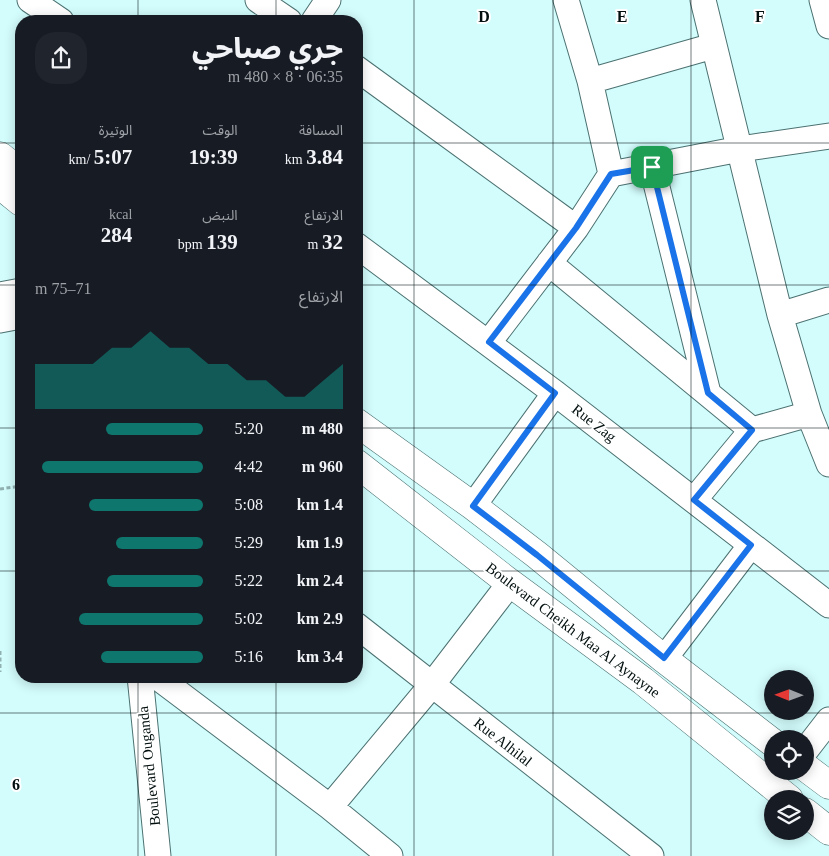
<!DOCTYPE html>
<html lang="ar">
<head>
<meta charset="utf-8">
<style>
  :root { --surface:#171b24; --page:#20242c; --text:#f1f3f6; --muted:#9ea1a6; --accent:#0f766e }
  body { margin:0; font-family:"Times New Roman","Noto Sans Arabic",serif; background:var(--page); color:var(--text); direction:rtl; height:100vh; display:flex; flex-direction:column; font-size:19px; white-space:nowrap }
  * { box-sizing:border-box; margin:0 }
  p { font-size:16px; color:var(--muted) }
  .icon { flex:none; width:28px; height:28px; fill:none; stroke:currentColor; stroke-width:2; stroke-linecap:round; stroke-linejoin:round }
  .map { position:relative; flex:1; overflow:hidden; direction:ltr }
  .panel { position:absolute; left:15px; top:15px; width:348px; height:668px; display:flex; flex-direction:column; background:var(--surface); border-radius:20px; box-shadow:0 2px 12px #0003; direction:rtl }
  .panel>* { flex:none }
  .needle { width:32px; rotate:271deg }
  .controls { position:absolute; left:764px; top:670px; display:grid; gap:10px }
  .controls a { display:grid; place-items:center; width:50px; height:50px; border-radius:50%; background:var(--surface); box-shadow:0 2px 12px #0003; font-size:25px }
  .pin { position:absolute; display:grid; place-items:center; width:42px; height:42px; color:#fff; margin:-21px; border-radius:10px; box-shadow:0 2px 8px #0006 }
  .round { display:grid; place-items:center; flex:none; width:52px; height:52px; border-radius:20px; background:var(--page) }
  .summary { display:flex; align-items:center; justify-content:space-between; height:85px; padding:0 20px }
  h1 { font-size:28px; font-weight:800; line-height:38px }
  .stats { display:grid; grid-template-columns:repeat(3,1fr); gap:8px; height:85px; padding:5px 20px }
  .stats div { display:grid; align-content:center }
  .stats b { font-size:21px; font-weight:800 }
  .stats small { font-size:14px; font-weight:400 }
  .stats p { font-size:14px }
  .chart { height:140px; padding:10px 20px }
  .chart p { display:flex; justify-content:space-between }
  .chart svg { width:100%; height:90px; margin-top:5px; fill:var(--accent); opacity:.7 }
  ul { padding:0 20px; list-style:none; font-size:16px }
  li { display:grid; grid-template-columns:80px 60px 1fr; align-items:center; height:38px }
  li i { height:12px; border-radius:6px; background:var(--accent) }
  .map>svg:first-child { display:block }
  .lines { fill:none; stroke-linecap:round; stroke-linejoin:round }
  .minor-casing { stroke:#4c7171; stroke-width:27 }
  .major-casing { stroke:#4c7171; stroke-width:29 }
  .path { stroke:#91b1b1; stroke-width:3; stroke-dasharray:4 2.5; stroke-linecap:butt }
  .minor { stroke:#fff; stroke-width:25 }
  .major { stroke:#fff; stroke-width:28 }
  .route-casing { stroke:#fff; stroke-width:10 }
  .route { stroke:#1a73e8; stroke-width:6 }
  .grid { fill:none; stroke:#030f0f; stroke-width:1; stroke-opacity:0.55 }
  .labels { text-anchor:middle; stroke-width:4; stroke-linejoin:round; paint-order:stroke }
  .street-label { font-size:15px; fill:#030f0f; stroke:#fff }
  .grid-label { font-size:16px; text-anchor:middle; font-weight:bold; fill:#030f0f; stroke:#fff; stroke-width:4; stroke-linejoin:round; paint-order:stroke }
</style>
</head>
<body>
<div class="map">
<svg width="829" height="856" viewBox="0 0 829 856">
  <rect width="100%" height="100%" fill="#d3fcfc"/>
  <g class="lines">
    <defs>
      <path id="minor" d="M30,0L61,21
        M258,0L289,21
        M822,0L829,26
        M314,21L328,0
        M356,68L576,228
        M590,81L713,46
        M652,167L708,393
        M611,174L740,149L829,136
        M356,245L555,393L829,605
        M549,263L752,430L809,414L780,315L703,0
        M0,295L21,291
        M780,315L829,300
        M0,320L21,316
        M489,342L576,228L611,174L590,81L566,0
        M809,414L829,464
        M694,500L752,430
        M473,506L555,393
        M356,625L651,856
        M664,659L751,545
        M140,676L158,856
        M156,676L330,807L390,856
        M805,751L829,720
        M330,807L431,686L510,583"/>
      <path id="major" d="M0,156L21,173
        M0,185L21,202
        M356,422L473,506L537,555L664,659L772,742
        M356,463L506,580L643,681L789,799
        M805,767L829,785
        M805,812L829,831"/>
    </defs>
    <use href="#minor" class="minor-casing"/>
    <use href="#major" class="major-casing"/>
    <path class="path" d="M0,489L21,486
      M0,651V672"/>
    <use href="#minor" class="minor"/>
    <use href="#major" class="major"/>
  </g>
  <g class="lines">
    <defs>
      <path id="route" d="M652,167L708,393L752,430L694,500L751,545L664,658L537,555L473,506L555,393L489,342L576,228L611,174Z"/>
    </defs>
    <use href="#route" class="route-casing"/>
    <use href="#route" class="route"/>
  </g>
  <path class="grid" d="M138,0V21M276,0V21M414,0V856M553,0V856M691,0V856M0,143H21M356,143H829M0,285H21M356,285H829M0,428H21M356,428H829M0,571H21M356,571H829M138,676V856M276,676V856M0,713H829"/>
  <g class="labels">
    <g class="street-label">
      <text transform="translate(594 423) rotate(38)" y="5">Rue Zag</text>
      <text transform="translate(573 630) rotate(37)" y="5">Boulevard Cheikh Maa Al Aynayne</text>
      <text transform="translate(503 742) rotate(38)" y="5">Rue Alhilal</text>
      <text transform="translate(149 766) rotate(-96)" y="5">Boulevard Ouganda</text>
    </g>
  </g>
  <g class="grid-label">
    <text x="484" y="22">D</text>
    <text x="622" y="22">E</text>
    <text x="760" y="22">F</text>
    <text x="16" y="790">6</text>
  </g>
</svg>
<div class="controls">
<a><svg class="needle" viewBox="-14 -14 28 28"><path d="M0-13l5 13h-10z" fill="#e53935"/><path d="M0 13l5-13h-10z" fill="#9ea1a6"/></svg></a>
<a><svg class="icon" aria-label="locate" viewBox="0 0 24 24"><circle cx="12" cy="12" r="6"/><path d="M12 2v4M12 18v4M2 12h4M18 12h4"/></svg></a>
<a><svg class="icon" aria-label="layers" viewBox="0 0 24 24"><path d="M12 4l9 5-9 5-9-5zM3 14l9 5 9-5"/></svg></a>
</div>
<div class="pin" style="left:652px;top:167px;background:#1e9e55"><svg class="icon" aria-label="arrive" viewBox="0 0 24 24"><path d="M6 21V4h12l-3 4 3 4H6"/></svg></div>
<section class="panel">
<div class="summary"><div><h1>جري صباحي</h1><p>06:35 · 8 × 480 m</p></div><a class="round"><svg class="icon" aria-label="share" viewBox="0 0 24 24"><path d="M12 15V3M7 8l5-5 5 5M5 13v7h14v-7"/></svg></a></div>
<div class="stats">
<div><p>المسافة</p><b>3.84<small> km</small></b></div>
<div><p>الوقت</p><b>19:39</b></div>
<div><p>الوتيرة</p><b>5:07<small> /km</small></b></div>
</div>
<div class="stats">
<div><p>الارتفاع</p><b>32<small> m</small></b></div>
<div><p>النبض</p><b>139<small> bpm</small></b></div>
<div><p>kcal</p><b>284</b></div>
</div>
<div class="chart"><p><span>الارتفاع</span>71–75 m</p>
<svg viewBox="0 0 160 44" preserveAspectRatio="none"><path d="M0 44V22L10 22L20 22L30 22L40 14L50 14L60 6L70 14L80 14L90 22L100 22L110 30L120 30L130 38L140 38L150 30L160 22V44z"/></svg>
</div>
<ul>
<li><b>480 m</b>5:20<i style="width:58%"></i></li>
<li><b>960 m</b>4:42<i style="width:96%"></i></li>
<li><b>1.4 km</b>5:08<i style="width:68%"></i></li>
<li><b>1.9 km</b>5:29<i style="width:52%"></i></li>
<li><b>2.4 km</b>5:22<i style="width:57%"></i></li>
<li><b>2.9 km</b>5:02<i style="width:74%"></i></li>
<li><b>3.4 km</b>5:16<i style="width:61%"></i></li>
</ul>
</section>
</div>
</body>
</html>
